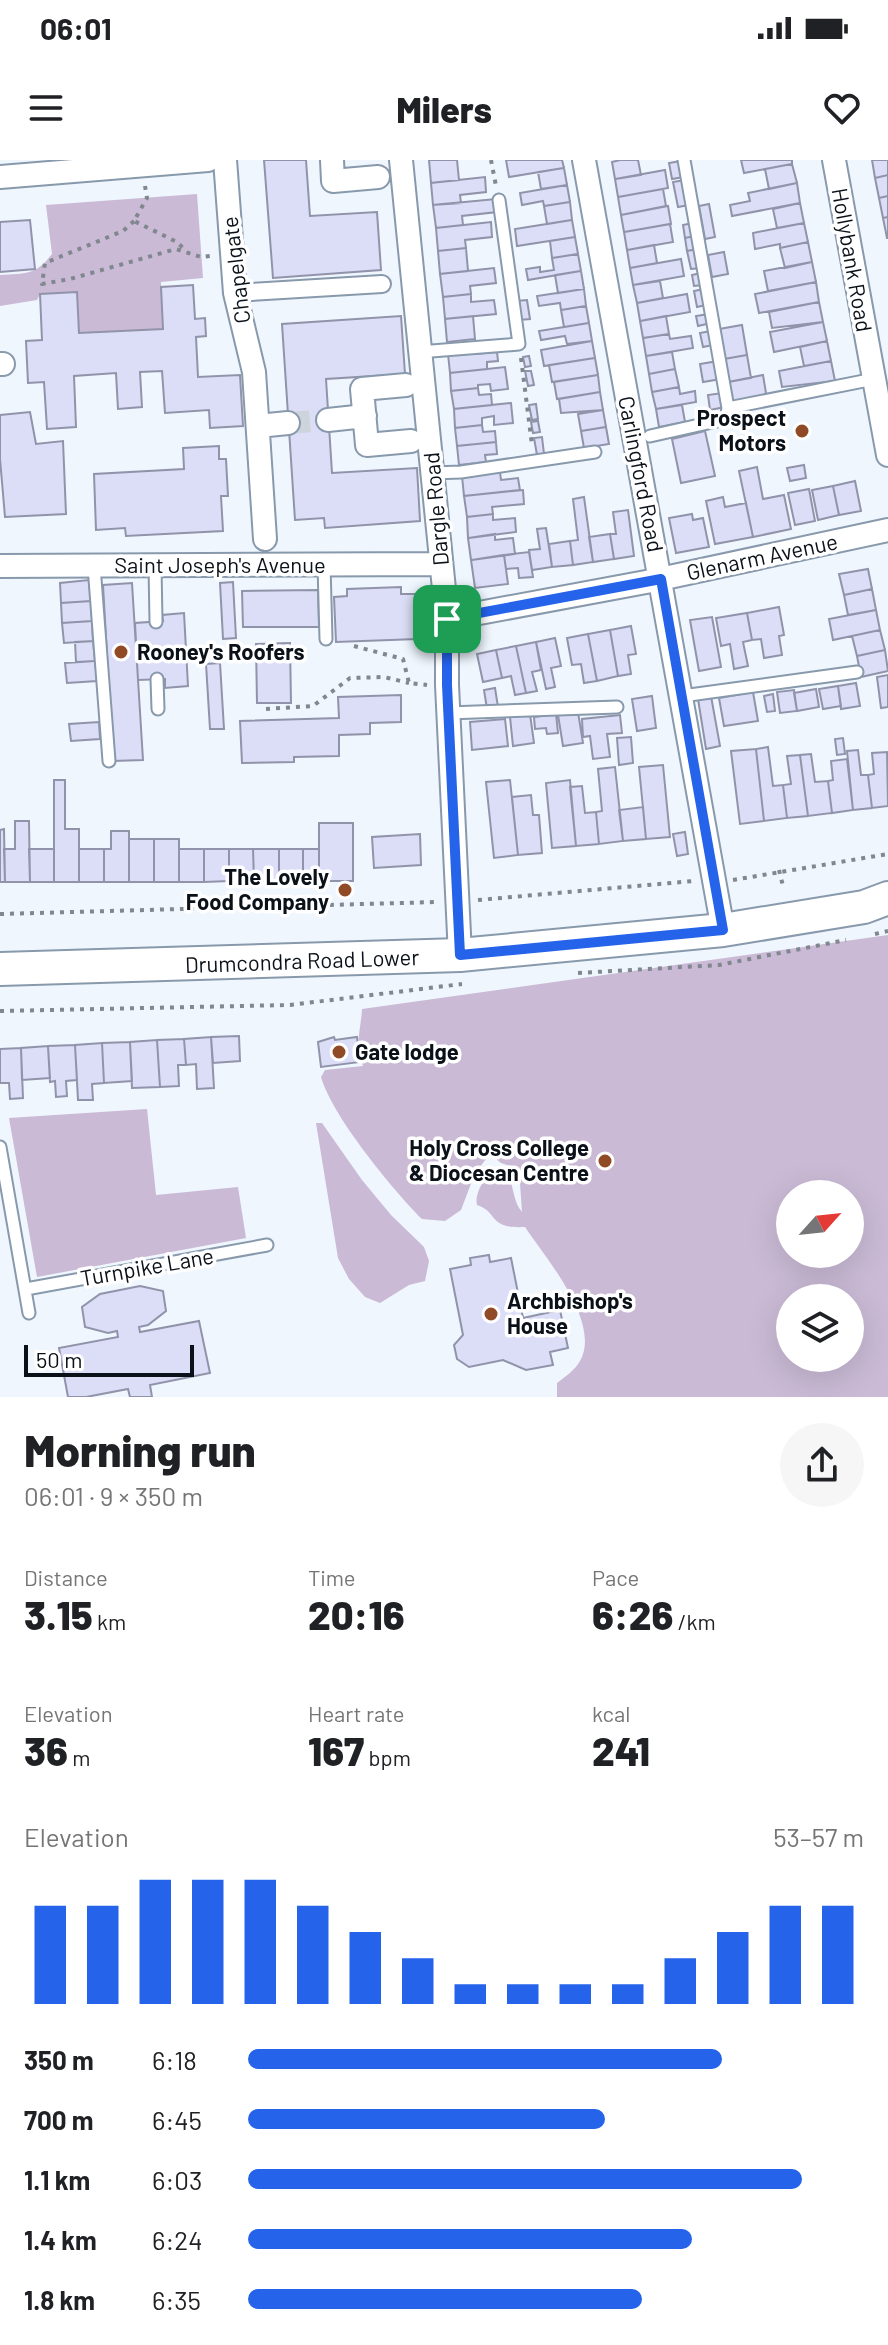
<!DOCTYPE html>
<html lang="en">
<head>
<meta charset="utf-8">
<style>
  :root { --surface:#fff; --page:#f6f6f6; --text:#202124; --muted:#757577; --accent:#2563eb }
  body { margin:0; font-family:Barlow,sans-serif; background:var(--page); color:var(--text); height:100vh; display:flex; flex-direction:column; font-size:30px; white-space:nowrap }
  * { box-sizing:border-box; margin:0 }
  p { font-size:26px; color:var(--muted) }
  .icon { flex:none; width:44px; height:44px; fill:none; stroke:currentColor; stroke-width:2; stroke-linecap:round; stroke-linejoin:round }
  .map { position:relative; height:1237px; overflow:hidden }
  .sheet { display:flex; flex-direction:column; background:var(--surface); flex:1 }
  .sheet>* { flex:none }
  .needle { width:52px; rotate:63deg }
  .controls { position:absolute; left:776px; top:1020px; display:grid; gap:16px }
  .controls a { display:grid; place-items:center; width:88px; height:88px; border-radius:50%; background:var(--surface); box-shadow:0 8px 32px #0002; font-size:40px }
  .scale { position:absolute; left:24px; bottom:20px; width:170px; box-sizing:border-box; padding-left:8px; border:4px solid #0b1118; border-top:0; font-size:22px; line-height:28px; white-space:nowrap; color:#0b1118; -webkit-text-stroke:6px #fff; paint-order:stroke }
  .pin { position:absolute; display:grid; place-items:center; width:68px; height:68px; color:#fff; margin:-34px; border-radius:16px; box-shadow:0 4px 12px #0006 }
  .round { display:grid; place-items:center; flex:none; width:84px; height:84px; border-radius:42px; background:var(--page) }
  .summary { display:flex; align-items:center; justify-content:space-between; height:136px; padding:0 24px }
  h1 { font-size:44px; font-weight:800; line-height:60px }
  .stats { display:grid; grid-template-columns:repeat(3,1fr); gap:12px; height:136px; padding:8px 24px }
  .stats div { display:grid; align-content:center }
  .stats b { font-size:40px; font-weight:800 }
  .stats small { font-size:22px; font-weight:400 }
  .stats p { font-size:22px }
  .chart { height:224px; padding:16px 24px }
  .chart p { display:flex; justify-content:space-between }
  .chart svg { width:100%; height:144px; margin-top:8px; stroke:var(--accent); stroke-width:6 }
  ul { padding:0 24px; list-style:none; font-size:26px }
  li { display:grid; grid-template-columns:128px 96px 1fr; align-items:center; height:60px }
  li i { height:20px; border-radius:10px; background:var(--accent) }
  .status { display:flex; justify-content:space-between; align-items:center; height:56px; padding:0 40px; background:var(--surface); direction:ltr }
  .status svg { height:22px; fill:currentColor }
  header { display:flex; justify-content:space-between; align-items:center; height:104px; padding:0 24px; background:var(--surface); font-size:36px; font-weight:800 }
  .map>svg:first-child { display:block }
  .green { fill:#cabad5; fill-rule:evenodd }
  .building { fill:#dcdef7; stroke:#9193aa; stroke-width:2 }
  .lines { fill:none; stroke-linecap:round; stroke-linejoin:round }
  .minor-tunnel { stroke:#cdd4dc; stroke-width:22; stroke-dasharray:22 11; stroke-linecap:butt }
  .service-casing { stroke:#8899ac; stroke-width:15 }
  .pedestrian-casing { stroke:#8899ac; stroke-width:20 }
  .minor-casing { stroke:#8899ac; stroke-width:26 }
  .secondary-casing { stroke:#8899ac; stroke-width:36 }
  .path { stroke:#80878e; stroke-width:4; stroke-dasharray:4 6; stroke-linecap:butt }
  .service { stroke:#fff; stroke-width:11 }
  .pedestrian { stroke:#fff; stroke-width:16 }
  .minor { stroke:#fff; stroke-width:22 }
  .secondary { stroke:#fff; stroke-width:32 }
  .route-casing { stroke:#fff; stroke-width:16 }
  .route { stroke:#2563eb; stroke-width:10 }
  .poi-dot { fill:#914a26; stroke:#fff; stroke-width:3 }
  .labels { text-anchor:middle; stroke-width:7; stroke-linejoin:round; paint-order:stroke }
  .street-label { font-size:22px; fill:#0b1118; stroke:#fff }
  .poi-label { font-size:22px; font-weight:bold; fill:#0b1118; stroke:#fff; text-anchor:end }
</style>
</head>
<body>
<div class="status"><b>06:01</b><svg viewBox="0 0 49 12"><path d="M0 12V9h3v3zM5 12V6h3v6zM10 12V3h3v9zM15 12V0h3v12zM26 1h20v11H26zM47 4h2v5h-2z"/></svg></div>
<header><svg class="icon" aria-label="menu" viewBox="0 0 24 24"><path d="M4 6h16M4 12h16M4 18h16"/></svg>Milers<svg class="icon" aria-label="heart" viewBox="0 0 24 24"><path d="M12 20l-8-8c-3-5 5-10 8-4 3-6 11-1 8 4z"/></svg></header>
<div class="map">
<svg width="888" height="1237" viewBox="0 0 888 1237">
  <rect width="100%" height="100%" fill="#eff6fe"/>
  <path class="green" d="M197,34L203,118L161,122L163,169L79,173L77,132L40,134L37,140L0,146V115C26,113 35,116 52,94L46,45Z
    M888,775V1237H557V1223C565,1217 575,1210 580,1201C602,1163 545,1097 525,1067C487,1069 499,1052 477,1045C474,1032 486,1017 494,1008H503C515,1021 511,1039 522,1052L519,1009L501,1003L490,994L475,1013L461,1050L445,1061L422,1059C393,1030 332,956 321,917L325,910L363,906C354,887 361,869 362,849ZM790,1034H850V1094H790ZM790,1138H850V1198H790Z
    M147,949L156,1035L238,1027L246,1078L37,1117L9,958Z
    M316,963H322L362,1020L391,1055L424,1087L429,1101L425,1121L409,1125L380,1143L365,1137L349,1119L338,1098Z"/>
  <path class="building" d="M264,0H306L310,56L377,52L381,110L273,118Z
    M429,0H457L459,20L431,23Z
    M506,0H562L564,8L509,17Z
    M620,0H638L641,15L615,19L612,2Z
    M741,0H792V4L744,13Z
    M872,0H888V15L875,18Z
    M681,1L684,17L672,19L669,3Z
    M792,4L797,23L769,29L765,9Z
    M564,8L567,25L541,29L538,12Z
    M665,10L668,28L618,37L615,19Z
    M888,15V36L879,38L875,18Z
    M485,17L486,32L460,35L461,43L433,45L431,23Z
    M685,20L689,45L678,47L673,22Z
    M797,23L800,43L732,56L730,45L750,41L748,33Z
    M567,25L570,42L544,46L543,41L522,45L520,33Z
    M663,29L666,46L621,55L618,37Z
    M888,36V57L883,58L879,38Z
    M496,39L497,52L462,56L463,65L436,68L433,45Z
    M570,42L572,60L547,64L544,46Z
    M800,43L804,63L777,68L773,49Z
    M709,44L715,77L705,79L699,46Z
    M668,46L671,64L624,72L621,55Z
    M888,57V78H887L883,58Z
    M30,60L35,109L0,112V62Z
    M572,60L575,77L517,86L515,69Z
    M491,62L492,77L465,80L466,88L438,91L436,68Z
    M693,63L695,76L685,78L683,65Z
    M804,63L808,82L780,88V84L755,89L753,73Z
    M670,64L673,82L627,90L624,72Z
    M695,76L697,89L687,91L685,78Z
    M575,77L578,94L552,98L550,81Z
    M808,82L812,102L785,108L780,88Z
    M654,85L657,103L630,108L627,90Z
    M466,88L468,111L440,114L438,91Z
    M697,89L701,108L691,109L687,91Z
    M724,92L728,114L712,117L708,95Z
    M578,94L581,111L528,120L526,109L540,107V112L554,110L552,98Z
    M681,99L684,116L633,125L630,108Z
    M812,102L816,122L768,131L764,111Z
    M494,108L496,123L470,126L471,134L443,137L440,114Z
    M581,111L584,129L558,133L555,115Z
    M701,113L703,125L694,126L692,115Z
    M660,121L663,138L637,143L633,125Z
    M816,122L819,142L759,153L755,134Z
    M193,125L195,159L205,158L206,176L196,177L198,217L240,215L243,266L210,268L209,250L165,253L162,211L140,212L142,247L118,249L116,213L74,216L76,267L47,269L44,222L28,223L26,181L42,180L40,134L77,132L79,173L163,169L161,127Z
    M584,129L586,146L561,150L560,143L539,146L537,136Z
    M704,129L706,145L697,147L694,131Z
    M471,134V142L494,140L496,154L445,159L443,137Z
    M687,134L690,152L640,161L637,143Z
    M527,140L530,159L519,160L516,141Z
    M819,142L823,162L772,168L769,152Z
    M586,146L589,163L564,167L561,150Z
    M709,154L711,163L698,166L696,156Z
    M401,156L405,214L326,219L332,313L417,308L420,361L325,368L324,358L295,360L282,164Z
    M473,156L475,179L447,182L445,159Z
    M666,156L669,174L643,178L640,161Z
    M823,162L827,181L774,192L770,172Z
    M589,163L592,181L567,184L565,176L541,180L539,171Z
    M742,165L747,195L724,199L719,169Z
    M711,171L713,185L703,187L700,173Z
    M669,174L670,179L691,176L693,188L646,196L643,178Z
    M592,181L595,198L544,206L541,190Z
    M827,181L831,201L804,206L800,187Z
    M474,191L475,194L497,192L498,201L487,202V209L450,213L448,194Z
    M672,192L675,209L649,214L646,196Z
    M747,195L751,218L728,222L724,199Z
    M529,196L531,206L525,207L523,197Z
    M595,198L598,215L552,222L549,205Z
    M718,201L721,219L703,222L700,204Z
    M831,201L835,221L782,227L779,211Z
    M505,207L508,229L491,231L490,224L478,225V228L451,231L450,213Z
    M675,209L679,227L652,232L649,214Z
    M525,211H531L534,225L528,226Z
    M598,215L600,232L557,239L554,222Z
    M763,215L767,239L732,245L728,222Z
    M679,227L680,234L695,231L696,242L656,249L652,232Z
    M478,228L479,235L491,234L492,245L454,249L451,231Z
    M600,232L603,250L561,253L559,239Z
    M722,233L725,247L710,250L708,235Z
    M511,243L513,263L494,265V256L482,258V265L455,268L454,249Z
    M536,244L538,259L532,260L529,245Z
    M682,245L685,262L659,267L656,249Z
    M603,250L606,267L581,271L578,254Z
    M748,251L752,265L733,268L731,255Z
    M30,252L36,284L63,281L66,354L5,357L0,299V255Z
    M538,261L540,272L533,273L531,262Z
    M482,265L483,272L495,271L496,282L457,286L455,268Z
    M606,267L609,284L584,288L581,271Z
    M705,271L715,316L681,323L672,279Z
    M542,277L544,294L537,295L534,278Z
    M496,282L497,294L485,295L486,302L459,305L457,286Z
    M219,286V299H226L228,336H221L223,371L126,376L125,368L96,370L94,314L184,309L183,288Z
    M804,305L806,318L790,321L787,308Z
    M757,307L763,339L784,335L791,369L753,377L739,311Z
    M500,312L501,320L518,318L520,330L464,336L462,316Z
    M855,321L861,351L839,355L833,326Z
    M833,326L839,355L818,360L812,330Z
    M809,329L815,361L795,365L788,333Z
    M523,330L524,344L492,347L493,354L467,357L464,336Z
    M584,337L593,402L573,405L570,381L578,380L573,339Z
    M723,337L725,347L746,343L753,377L715,384L706,341Z
    M628,350L634,396L614,399L610,374H616L613,352Z
    M493,354V360L515,358L516,372L468,378L467,357Z
    M692,354L693,360L703,358L709,387L676,393L669,358Z
    M546,368L552,407L532,410L529,390L540,389L537,369Z
    M495,374V380L513,378L515,394L471,400L468,378Z
    M610,374L614,399L593,402L589,377Z
    M570,381L573,405L552,407L549,384Z
    M529,392L533,417L519,418L518,408L506,409L504,395Z
    M504,395L508,424L475,428L471,400Z
    M868,409L872,429L844,435L839,414Z
    M89,420L91,441L61,443L60,423Z
    M233,422L236,478L223,479L220,423Z
    M132,423L143,600L113,601L103,425Z
    M401,427V434H415L417,479L336,482L334,437L347,436V429Z
    M872,429L876,450L848,455L844,435Z
    M318,430L319,467H243L242,431Z
    M91,441L92,461L62,463L61,443Z
    M779,447L784,475L779,476L782,495L764,498L761,479L752,480L747,453Z
    M876,450L880,470L833,480L829,459Z
    M184,453L188,526L165,528V519L138,520L135,463L163,461L162,455Z
    M747,453L752,480L743,482L748,506L734,509L730,484L721,486L716,458Z
    M712,457L721,507L699,511L690,460Z
    M92,461L93,481L64,483L62,463Z
    M631,466L636,494L628,495L631,514L618,516L610,470Z
    M610,470L618,516L597,521L588,474Z
    M880,470L885,490L857,496L852,476Z
    M588,474L597,521L584,523L581,504L572,505L567,478Z
    M555,478L561,506L551,508L555,527L546,529L536,482Z
    M93,481L95,501L76,502L75,482Z
    M536,482L541,510L532,512L537,531L526,533L516,486Z
    M290,483L291,543H257L256,484Z
    M516,486L526,533L515,535L511,516L502,518L496,490Z
    M496,490L502,518L483,522L477,494Z
    M885,490L888,511L861,517L857,496Z
    M95,501L97,521L67,523L65,503Z
    M220,503L224,569H210L206,504Z
    M888,515V547L881,548L877,517Z
    M856,523L860,546L841,549L838,526Z
    M838,526L841,546L823,549L819,529Z
    M495,528L498,547L487,549L484,530Z
    M816,529L819,547L797,551L794,533Z
    M794,530L797,551L780,553L777,532Z
    M753,532L758,561L724,566L719,538Z
    M773,534L775,551L767,552L764,536Z
    M401,535V562L370,563V574L339,575V596L294,597V602L242,603L240,561L339,558L338,537Z
    M652,536L656,568L637,571L632,539Z
    M711,536L720,586L706,589L698,539Z
    M578,552L583,583L563,586L558,555Z
    M530,554L534,583L513,586L510,557Z
    M556,554L558,573L547,574L546,568L535,569L534,557Z
    M620,555L622,573L607,574L610,597L593,599L590,576L583,577L582,559Z
    M505,559L508,586L472,590L470,562Z
    M99,562L100,579L71,581L69,564Z
    M631,577L633,603L619,605L617,578Z
    M843,578L845,594L837,595L835,579Z
    M768,587L773,626L783,625L787,658L764,661L756,589Z
    M756,589L764,661L740,664L731,591Z
    M858,590L861,615H868L872,648L853,650L847,591Z
    M887,592L888,646L872,648L868,615L874,614L872,593Z
    M811,594L815,622L828,621L832,653L808,656L800,595Z
    M800,595L808,656L787,658L783,625L791,624L787,596Z
    M847,599L853,650L832,653L828,621L833,620L831,601Z
    M663,605L670,677L646,679L639,607Z
    M615,607L623,681L599,684L596,652L602,651L598,609Z
    M54,620H65V669H79V722H54Z
    M510,620L518,695L494,698L486,622Z
    M570,620L576,686L552,688L546,623Z
    M582,626L585,653L596,652L599,684L576,686L570,627Z
    M531,635L533,655H539L542,693L518,695L512,637Z
    M643,647L646,679L623,681L619,650Z
    M15,661H29L30,722H5L4,689H15Z
    M319,663H353V721H319Z
    M4,669L5,722H0V670Z
    M111,671H129V722H104V689H111Z
    M685,672L688,694L677,696L673,674Z
    M420,674L421,705L374,708L372,677Z
    M129,679H154V722H129Z
    M154,679H179V722H154Z
    M29,689H54V722H30Z
    M79,689H104V722H79Z
    M179,689H204V722H179Z
    M204,689H229V721L204,722Z
    M229,689H253L254,721H229Z
    M253,689H279V721H254Z
    M279,689H303V721H279Z
    M303,689H319V721H303Z
    M239,876L240,901L213,903L211,877Z
    M211,877L214,928L197,929L196,904L186,905L184,879Z
    M334,877L335,880L357,877L360,902L321,907L318,882Z
    M184,879L186,905H178L179,926L160,927L157,880Z
    M157,880L160,927L132,928L130,882Z
    M130,882L132,921L104,923L102,883Z
    M102,883L104,923L92,924L93,940H78L75,885Z
    M75,885L77,920L66,921L67,936L56,937L55,921L50,922L48,886Z
    M48,886L50,918L22,920L21,888Z
    M21,888L23,938L10,939L9,923H0V889Z
    M489,1095L490,1102L511,1098L523,1158L560,1150L568,1188L550,1192L553,1205L526,1210L503,1200L469,1207L457,1199L454,1185L463,1175L450,1109L471,1105L470,1098Z
    M140,1126L163,1131L166,1151L148,1165L139,1167L140,1172L199,1161L210,1213L150,1225L152,1237H130L128,1229L86,1237H68L59,1188L118,1177L117,1171L108,1173L85,1167L82,1147L100,1134Z"/>
  <g class="lines">
    <path class="minor-tunnel" d="M288,263L328,260"/>
    <defs>
      <path id="service" d="M684,0L728,248L874,219
        M419,192L519,184L499,40
        M650,276L726,259L728,248
        M433,313L461,312L595,292
        M324,405L326,479
        M94,406L109,601
        M155,406L156,462
        M157,519L158,549
        M682,536L857,512
        M448,553L617,547
        M0,987L29,1153
        M26,1129L267,1085"/>
      <path id="pedestrian" d="M235,133L382,124"/>
      <path id="minor" d="M225,0L235,133L254,212L265,379
        M332,0L333,21L378,17
        M401,0L447,459V525L460,795
        M584,0L723,770
        M834,0L888,295
        M0,17L208,0
        M0,204H3
        M406,225L362,229L367,285L411,281
        M328,260L365,256
        M258,266L288,263
        M0,406L440,404
        M447,459L646,422L888,370"/>
      <path id="secondary" d="M0,809L460,795L723,770L864,747L888,738"/>
    </defs>
    <use href="#service" class="service-casing"/>
    <use href="#pedestrian" class="pedestrian-casing"/>
    <use href="#minor" class="minor-casing"/>
    <use href="#secondary" class="secondary-casing"/>
    <path class="path" d="M491,0L496,26
      M145,26L147,38L134,61L177,82L186,91
      M134,61L123,71L45,103L42,124L70,119L176,89L201,97L210,96
      M521,198L532,285
      M354,486L403,499L409,523L427,525
      M266,549L313,546L350,518L384,517L409,523
      M779,710L783,726
      M733,720L888,694
      M478,740L693,721
      M0,754L437,742
      M875,774L888,771
      M578,813L719,805L846,780
      M0,851L290,845L462,824"/>
    <use href="#service" class="service"/>
    <use href="#pedestrian" class="pedestrian"/>
    <use href="#minor" class="minor"/>
    <use href="#secondary" class="secondary"/>
  </g>
  <g class="lines">
    <defs>
      <path id="route" d="M661,419L723,770L460,795L447,525V459Z"/>
    </defs>
    <use href="#route" class="route-casing"/>
    <use href="#route" class="route"/>
  </g>
  <g class="poi-dot">
    <circle cx="802" cy="271" r="8"/>
    <circle cx="121" cy="492" r="8"/>
    <circle cx="345" cy="730" r="8"/>
    <circle cx="339" cy="892" r="8"/>
    <circle cx="605" cy="1001" r="8"/>
    <circle cx="491" cy="1154" r="8"/>
  </g>
  <g class="labels">
    <g class="street-label">
      <text transform="translate(852 100) rotate(80)" y="8">Hollybank Road</text>
      <text transform="translate(236 110) rotate(-97)" y="8">Chapelgate</text>
      <text transform="translate(641 314) rotate(79)" y="8">Carlingford Road</text>
      <text transform="translate(436 349) rotate(-95)" y="8">Dargle Road</text>
      <text transform="translate(762 397) rotate(-12)" y="8">Glenarm Avenue</text>
      <text x="220" y="413">Saint Joseph's Avenue</text>
      <text transform="translate(302 801) rotate(-2)" y="8">Drumcondra Road Lower</text>
      <text transform="translate(147 1107) rotate(-10)" y="8">Turnpike Lane</text>
    </g>
    <g class="poi-label">
      <text x="786" y="266">Prospect<tspan x="786" dy="25">Motors</tspan></text>
      <text x="137" y="500" text-anchor="start">Rooney's Roofers</text>
      <text x="329" y="725">The Lovely<tspan x="329" dy="25">Food Company</tspan></text>
      <text x="355" y="900" text-anchor="start">Gate lodge</text>
      <text x="589" y="996">Holy Cross College<tspan x="589" dy="25">&amp; Diocesan Centre</tspan></text>
      <text x="507" y="1149" text-anchor="start">Archbishop's<tspan x="507" dy="25">House</tspan></text>
    </g>
  </g>
</svg>
<div class="controls">
<a><svg class="needle" viewBox="-14 -14 28 28"><path d="M0-13l5 13h-10z" fill="#e53935"/><path d="M0 13l5-13h-10z" fill="#757577"/></svg></a>
<a><svg class="icon" aria-label="layers" viewBox="0 0 24 24"><path d="M12 4l9 5-9 5-9-5zM3 14l9 5 9-5"/></svg></a>
</div>
<div class="scale">50 m</div>
<div class="pin" style="left:447px;top:459px;background:#1e9e55"><svg class="icon" aria-label="arrive" viewBox="0 0 24 24"><path d="M6 21V4h12l-3 4 3 4H6"/></svg></div>
</div>
<section class="sheet">
<div class="summary"><div><h1>Morning run</h1><p>06:01 · 9 × 350 m</p></div><a class="round"><svg class="icon" aria-label="share" viewBox="0 0 24 24"><path d="M12 15V3M7 8l5-5 5 5M5 13v7h14v-7"/></svg></a></div>
<div class="stats">
<div><p>Distance</p><b>3.15<small> km</small></b></div>
<div><p>Time</p><b>20:16</b></div>
<div><p>Pace</p><b>6:26<small> /km</small></b></div>
</div>
<div class="stats">
<div><p>Elevation</p><b>36<small> m</small></b></div>
<div><p>Heart rate</p><b>167<small> bpm</small></b></div>
<div><p>kcal</p><b>241</b></div>
</div>
<div class="chart"><p><span>Elevation</span>53–57 m</p>
<svg viewBox="0 0 160 44" preserveAspectRatio="none"><path d="M5 44V14M15 44V14M25 44V6M35 44V6M45 44V6M55 44V14M65 44V22M75 44V30M85 44V38M95 44V38M105 44V38M115 44V38M125 44V30M135 44V22M145 44V14M155 44V14"/></svg>
</div>
<ul>
<li><b>350 m</b>6:18<i style="width:77%"></i></li>
<li><b>700 m</b>6:45<i style="width:58%"></i></li>
<li><b>1.1 km</b>6:03<i style="width:90%"></i></li>
<li><b>1.4 km</b>6:24<i style="width:72%"></i></li>
<li><b>1.8 km</b>6:35<i style="width:64%"></i></li>
</ul>
</section>
</body>
</html>
